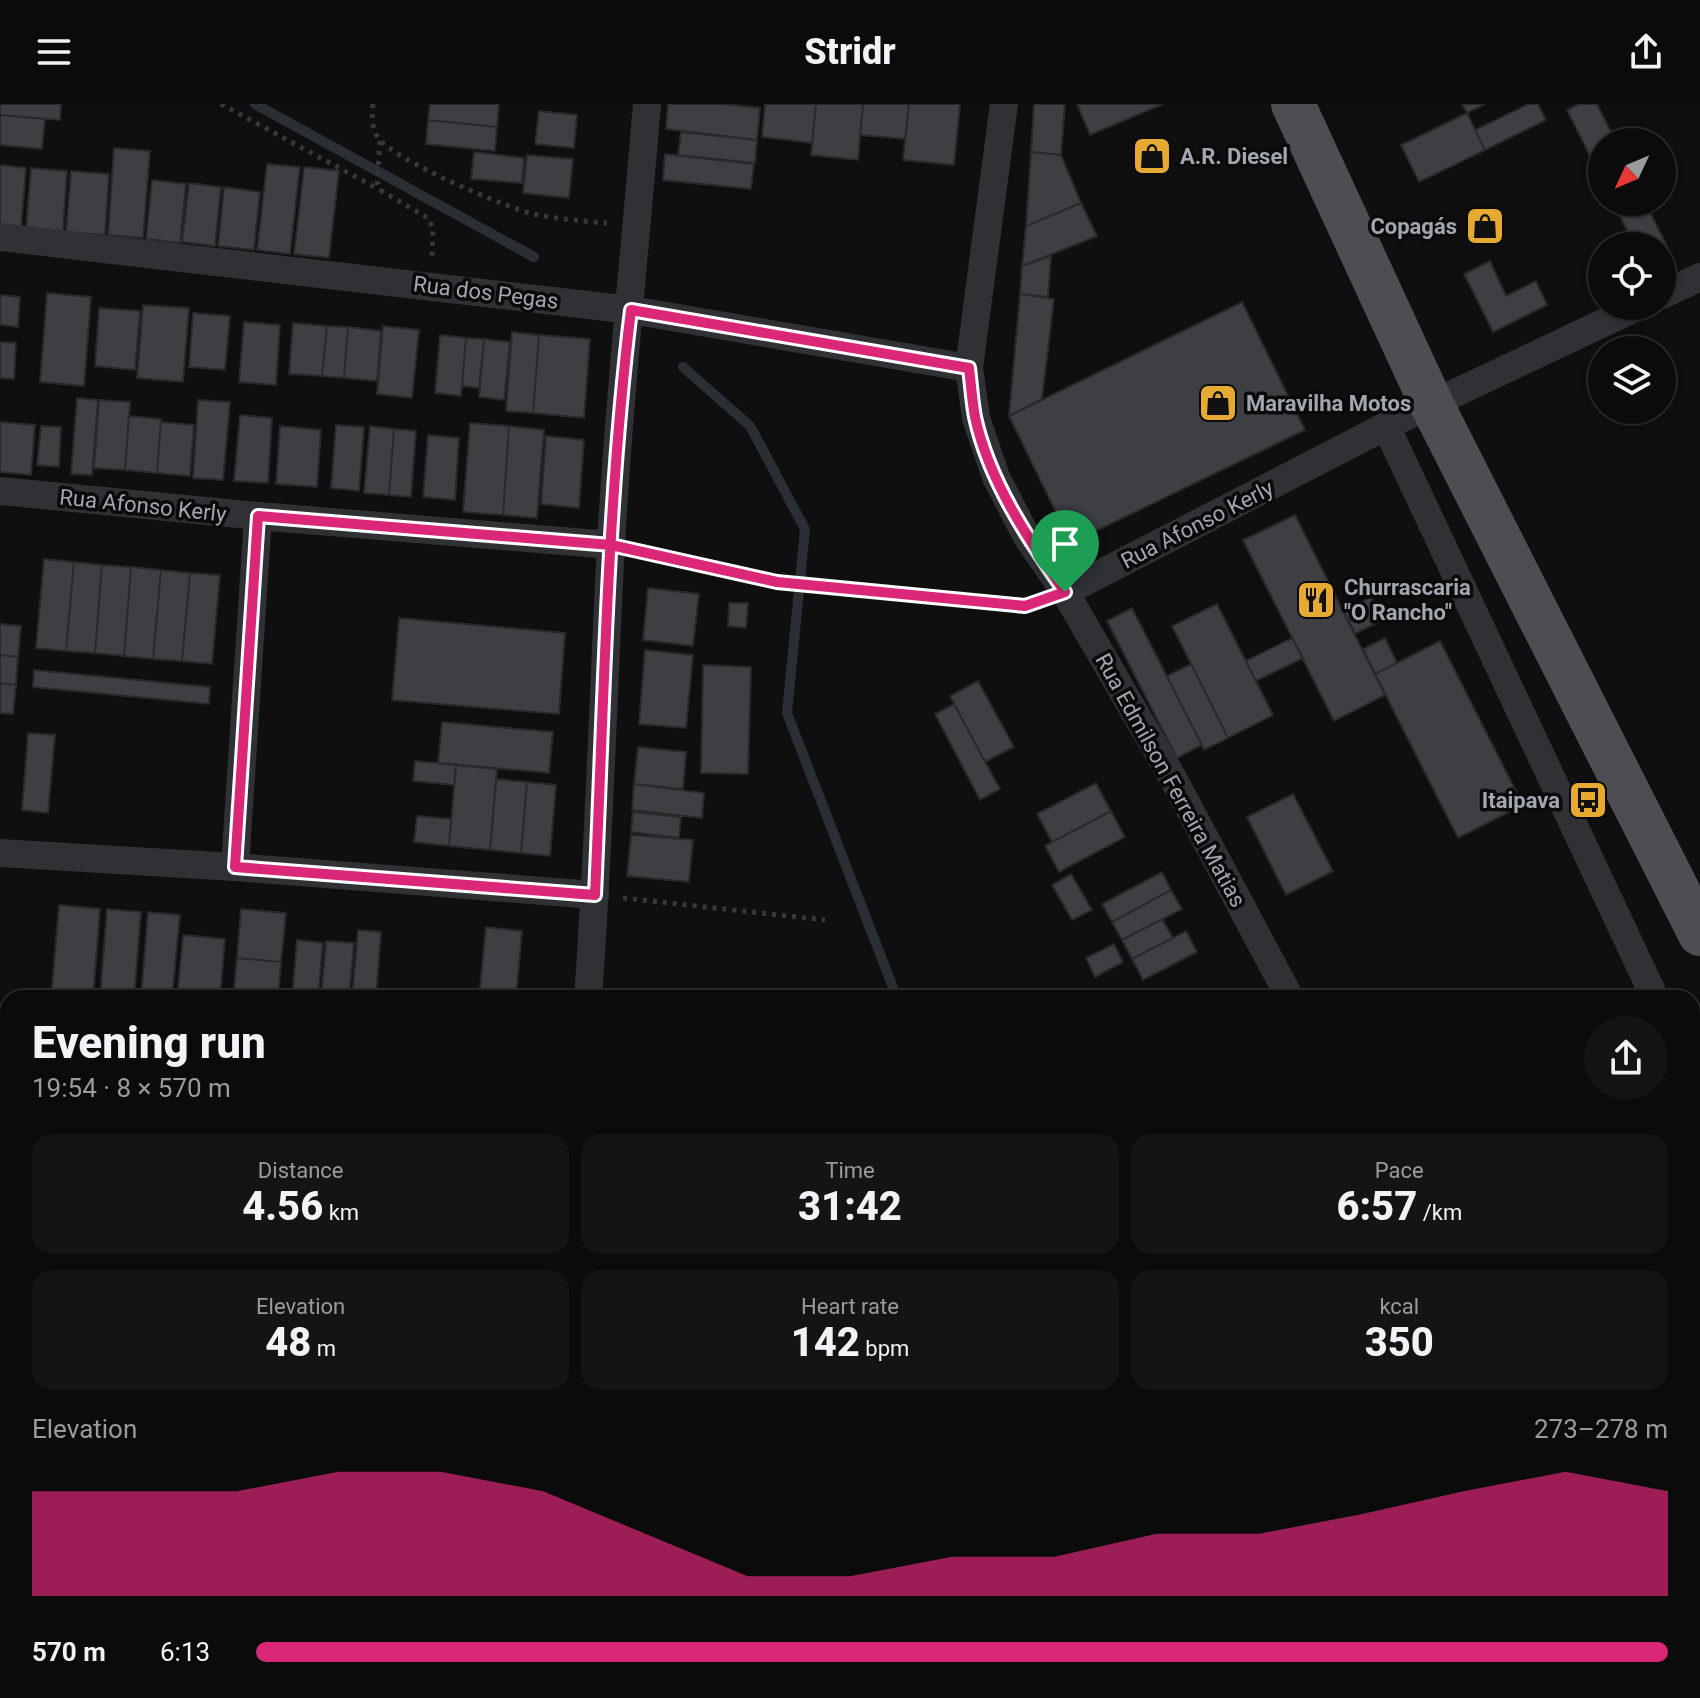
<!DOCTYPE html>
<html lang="en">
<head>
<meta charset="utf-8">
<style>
  :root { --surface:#0b0b0c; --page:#141415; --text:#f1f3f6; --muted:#9a9b9d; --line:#2b2b2d; --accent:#db2777 }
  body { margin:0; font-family:Roboto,sans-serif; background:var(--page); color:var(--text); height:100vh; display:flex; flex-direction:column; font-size:30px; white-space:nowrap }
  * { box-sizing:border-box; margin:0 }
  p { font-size:26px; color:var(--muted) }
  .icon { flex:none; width:44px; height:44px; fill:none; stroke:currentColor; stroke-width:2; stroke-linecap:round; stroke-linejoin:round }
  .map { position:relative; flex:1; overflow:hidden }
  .panel { position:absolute; left:0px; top:886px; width:1700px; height:708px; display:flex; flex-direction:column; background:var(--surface); border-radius:24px 24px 0 0; box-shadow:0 2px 6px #0004,0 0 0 2px var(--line) }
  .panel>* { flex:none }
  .needle { width:52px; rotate:226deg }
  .controls { position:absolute; left:1588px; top:24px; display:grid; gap:16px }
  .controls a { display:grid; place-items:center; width:88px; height:88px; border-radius:50%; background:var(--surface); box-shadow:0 2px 6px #0004,0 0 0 2px var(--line); font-size:40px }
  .pin { position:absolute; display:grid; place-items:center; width:68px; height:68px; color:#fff; margin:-82px -34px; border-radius:50% 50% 50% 0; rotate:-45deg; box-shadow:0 0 8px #0007 }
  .pin .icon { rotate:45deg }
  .round { display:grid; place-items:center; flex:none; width:84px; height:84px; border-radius:42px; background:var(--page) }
  .overview { display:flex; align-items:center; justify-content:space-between; height:136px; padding:0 32px }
  h1 { font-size:44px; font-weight:800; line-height:60px }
  .metrics { display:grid; grid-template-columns:repeat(3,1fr); gap:12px; height:136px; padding:8px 32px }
  .metrics div { display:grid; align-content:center; border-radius:20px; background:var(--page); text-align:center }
  .metrics b { font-size:40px; font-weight:800 }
  .metrics small { font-size:22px; font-weight:400 }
  .metrics p { font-size:22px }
  .chart { height:224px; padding:16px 32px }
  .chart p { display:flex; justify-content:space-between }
  .chart svg { width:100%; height:144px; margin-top:8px; fill:var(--accent); opacity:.7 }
  ul { padding:0 32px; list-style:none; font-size:26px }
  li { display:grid; grid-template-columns:128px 96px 1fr; align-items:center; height:60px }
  li i { height:20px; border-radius:10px; background:var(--accent) }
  header { display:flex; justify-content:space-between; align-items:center; height:104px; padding:0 32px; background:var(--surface); font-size:36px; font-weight:800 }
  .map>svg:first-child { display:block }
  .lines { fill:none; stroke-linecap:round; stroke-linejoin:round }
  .stream { stroke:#292f35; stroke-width:10 }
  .building { fill:#3e3f43; stroke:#29292c; stroke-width:2 }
  .path { stroke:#36383c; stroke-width:5; stroke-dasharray:4 6; stroke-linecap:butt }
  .minor { stroke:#303135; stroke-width:28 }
  .primary { stroke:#4c4e54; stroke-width:44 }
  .trunk { stroke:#54565d; stroke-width:44 }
  .route-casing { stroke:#fff; stroke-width:16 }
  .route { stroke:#db2777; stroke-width:10 }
  .labels { text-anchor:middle; stroke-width:7; stroke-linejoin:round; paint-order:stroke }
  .poi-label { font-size:22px; font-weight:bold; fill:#a1a6b0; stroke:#0a0a0b; text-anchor:start }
  .street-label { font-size:22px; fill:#a1a6b0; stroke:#0a0a0b }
</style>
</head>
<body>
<header><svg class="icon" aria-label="menu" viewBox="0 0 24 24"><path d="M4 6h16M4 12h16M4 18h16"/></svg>Stridr<svg class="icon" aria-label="share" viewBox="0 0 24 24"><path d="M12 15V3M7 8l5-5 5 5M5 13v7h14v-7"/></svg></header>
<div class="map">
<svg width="1700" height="1594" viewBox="0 0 1700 1594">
  <rect width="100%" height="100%" fill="#0f0f10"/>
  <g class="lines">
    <path class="stream" d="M255,0L534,153
      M683,263L750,322L805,425L787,609L897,894
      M1149,1586L1150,1594"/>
  </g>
  <path class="building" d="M0,0H61L60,16L0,11Z
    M430,0H499L497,23L428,16Z
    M668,0H724L760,4L757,36L666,25Z
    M765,0H816L812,39L762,33Z
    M816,0H863L858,56L811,51Z
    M863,0H909L905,35L860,31Z
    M909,0H960L954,61L903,56Z
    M1034,0H1065L1061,51L1031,48Z
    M1077,0H1163L1090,31Z
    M1462,0H1485L1467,9Z
    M1529,0H1538L1546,16L1485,46L1475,26Z
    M1579,0H1597L1616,38H1602V76L1567,6Z
    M539,7L577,11L574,44L535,40Z
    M1467,9L1485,46L1419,78L1401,41Z
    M0,11L45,15L42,45L0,41Z
    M428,16L497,23L495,47L426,40Z
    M681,28L757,36L755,59L678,51Z
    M114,44L150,47L143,134L108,131Z
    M474,48L524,54L522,79L471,75Z
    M1031,48L1061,51L1081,99L1026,122Z
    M665,50L754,60L751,85L663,76Z
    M527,51L573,55L569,94L523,89Z
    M267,60L300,63L290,150L257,146Z
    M0,61L26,64L21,124L0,122Z
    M304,63L339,67L329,154L294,150Z
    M31,64L67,67L63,127L26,124Z
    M71,67L109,70L105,131L66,128Z
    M152,76L186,80L180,139L146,135Z
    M189,79L221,83L215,142L182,138Z
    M224,83L260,88L254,146L218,142Z
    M1613,98H1645L1667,142L1662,145V142H1635Z
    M1081,99L1097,132L1022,162L1026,122Z
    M1051,152L1048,193L1020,190L1022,162Z
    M1490,157L1506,192L1536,177L1547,201L1493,228L1464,170Z
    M47,189L91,193L84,282L40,278Z
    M1020,190L1054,195L1042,295L1009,312Z
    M0,191L20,193L18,223L0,221Z
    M1242,198L1305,326L1071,439L1009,312Z
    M143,201L189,204L183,278L137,274Z
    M99,204L140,207L135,266L95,262Z
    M193,209L230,212L225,266L189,263Z
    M244,218L280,221L276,281L239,278Z
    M293,219L327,222L322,272L289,270Z
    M327,222L348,223L344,274L322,272Z
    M383,222L419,226L412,294L377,290Z
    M348,223L381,227L377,277L344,274Z
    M512,228L539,231L533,309L506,307Z
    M440,231L466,234L461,292L435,289Z
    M539,231L590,235L584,314L533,309Z
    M466,234L484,235L479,284L462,282Z
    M484,235L510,238L504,296L479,293Z
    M0,238L16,239L14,275L0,274Z
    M77,294L98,296L92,371L71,370Z
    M99,296L130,298L125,366L94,364Z
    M198,296L230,298L223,376L193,374Z
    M240,311L272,314L268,379L234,377Z
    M129,312L161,315L157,369L125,366Z
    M0,318L35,321L31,371L0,368Z
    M161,318L194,321L190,372L157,369Z
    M470,319L509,322L503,411L463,408Z
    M336,321L364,323L359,387L331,384Z
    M41,322L61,323L59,363L37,361Z
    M280,322L321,326L317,383L276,380Z
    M370,322L394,325L389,391L364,389Z
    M509,322L544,326L537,414L503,411Z
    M394,325L416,327L411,393L389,391Z
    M428,331L459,334L455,396L423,393Z
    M546,332L584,336L579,404L541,400Z
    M1295,411L1385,591L1334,617L1243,436Z
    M44,455L74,458L66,547L36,544Z
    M74,458L102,461L95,549L66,547Z
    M102,461L131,463L124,552L95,549Z
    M131,463L161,466L153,555L124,552Z
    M161,466L190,469L182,557L153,555Z
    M190,469L220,471L212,560L182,557Z
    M648,484L699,490L693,542L643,536Z
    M1371,493L1382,516L1355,530L1344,507Z
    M729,499H748L746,524L728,522Z
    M1217,500L1273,611L1228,634L1172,522Z
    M1132,504L1202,641L1177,654L1107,517Z
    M399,514L565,529L559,610L392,596Z
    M0,520L21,522L18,553L0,551Z
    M1292,534L1303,554L1256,577L1246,557Z
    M1385,534L1397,559L1375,570L1363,545Z
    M1440,537L1523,701L1458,734L1375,570Z
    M645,546L693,551L686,624L639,620Z
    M0,551L18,553L16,581L0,579Z
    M1191,560L1228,634L1204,646L1167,572Z
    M703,561L751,563L748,670L701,669Z
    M34,566L210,583L209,600L33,583Z
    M978,577L1014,643L985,658L950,592Z
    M0,579L16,581L13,610L0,609Z
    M954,600L1000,685L980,696L935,610Z
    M442,618L553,628L549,669L438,659Z
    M28,629L55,631L48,709L22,706Z
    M638,643L686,648L683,685L634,680Z
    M415,657L456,661L454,681L413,677Z
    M456,661L497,665L490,746L449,742Z
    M496,675L527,678L521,749L490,746Z
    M527,678L556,681L550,752L521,749Z
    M1096,679L1111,707L1052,738L1037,710Z
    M634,680L704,689L702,714L632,706Z
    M1293,690L1333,767L1286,791L1247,713Z
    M1111,707L1125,733L1059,768L1045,742Z
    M633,708L681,713L679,734L631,728Z
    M417,712L451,715L449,742L414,738Z
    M631,731L693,736L689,778L627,772Z
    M1162,768L1171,786L1112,818L1102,800Z
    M1071,770L1092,806L1072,816L1052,781Z
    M1171,786L1182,805L1122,836L1112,818Z
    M59,801L100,805L93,894H51Z
    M107,805L141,808L134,894H100Z
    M241,805L286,809L281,858L237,854Z
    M148,808L180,811L172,894H141Z
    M1162,815L1173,834L1132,855L1122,836Z
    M486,823L522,827L516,894H479Z
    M358,826L381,828L376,894H352Z
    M1186,827L1197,848L1143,876L1132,855Z
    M183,831L225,835L220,894H177Z
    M297,836L323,839L318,894H292Z
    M326,837L354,839L349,894H321Z
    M1114,840L1123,858L1095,873L1086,854Z
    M237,854L281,858L278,894H233Z
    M0,982H8V1076L0,1075Z
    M1692,1073L1700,1089V1130L1692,1134Z
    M3,1141L8,1142V1209L0,1208Z
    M1700,1145V1181L1692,1185V1149Z
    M0,1234H8V1292L0,1291Z
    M1692,1388L1700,1405V1410L1692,1414Z
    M1700,1410V1441L1692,1445V1414Z
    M1700,1441V1473L1692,1477V1445Z
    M1700,1473V1501L1692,1505V1477Z
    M328,1586H361L360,1594H327Z
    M361,1586H395V1594H360Z
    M395,1586H430L429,1594H395Z
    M698,1586H726L725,1594H697Z
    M726,1586H754V1594H725Z
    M754,1586H783L782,1594H754Z
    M783,1586H811L810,1594H782Z
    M811,1586H839L838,1594H810Z
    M839,1586H867L866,1594H838Z
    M1368,1586H1402L1404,1594H1371Z
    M1532,1586H1549L1550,1594H1497Z"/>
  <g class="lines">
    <path class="path" d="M221,0L380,86
      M373,0C372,13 371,24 379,35C396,57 505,103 533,110C557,115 582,117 607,119
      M380,37L377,78L380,86L428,114L433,124L432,153
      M640,448L777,478L1025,502L1037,498
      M623,794L825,816"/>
    <path class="minor" d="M1004,0L969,264L976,314L996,373L1027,433L1065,488L1174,676L1290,894
      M0,133L631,206L969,264
      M1662,191L1700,173
      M1386,322L1655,894
      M0,387L258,412L611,441
      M1065,488L1386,322L1639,202
      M0,749L235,763L595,791
      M235,763L258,412
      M588,894C599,743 603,592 611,440C619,293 635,147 647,0
      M1692,972L1700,989
      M0,1101H8
      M0,1409L8,1414
      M1220,1586L1222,1594
      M1588,1586L1591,1594
      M528,1594L529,1586"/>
    <path class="primary" d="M1293,0L1432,301L1700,830"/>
    <path class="trunk" d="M0,1516L8,1525
      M65,1586L72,1594"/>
  </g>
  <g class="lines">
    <defs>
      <path id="route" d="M1065,488L1025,502L777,478L611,441L258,412L235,763L595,791C604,596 607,400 631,206L969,264C971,280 972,297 975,313C989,377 1028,435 1065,488"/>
    </defs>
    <use href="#route" class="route-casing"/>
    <use href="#route" class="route"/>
  </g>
  <defs>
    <symbol id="shop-square" viewBox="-11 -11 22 22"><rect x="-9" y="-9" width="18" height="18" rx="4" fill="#e6a931" stroke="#0a0a0b"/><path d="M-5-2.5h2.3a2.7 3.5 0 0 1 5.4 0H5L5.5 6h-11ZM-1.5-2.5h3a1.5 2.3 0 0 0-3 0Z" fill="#111"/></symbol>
    <symbol id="restaurant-square" viewBox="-11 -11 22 22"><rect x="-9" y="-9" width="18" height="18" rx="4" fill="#e6a931" stroke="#0a0a0b"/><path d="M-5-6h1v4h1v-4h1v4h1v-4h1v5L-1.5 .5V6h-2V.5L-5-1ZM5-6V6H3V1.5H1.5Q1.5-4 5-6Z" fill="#111"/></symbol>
    <symbol id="bus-square" viewBox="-11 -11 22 22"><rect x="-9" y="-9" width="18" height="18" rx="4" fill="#e6a931" stroke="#0a0a0b"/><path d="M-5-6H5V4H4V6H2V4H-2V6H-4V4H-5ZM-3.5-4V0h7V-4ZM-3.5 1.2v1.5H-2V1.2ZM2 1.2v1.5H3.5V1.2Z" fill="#111"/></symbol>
  </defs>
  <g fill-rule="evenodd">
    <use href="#shop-square" x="1130" y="30" width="44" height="44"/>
    <use href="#shop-square" x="1463" y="100" width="44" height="44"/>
    <use href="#shop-square" x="1196" y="277" width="44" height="44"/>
    <use href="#restaurant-square" x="1294" y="474" width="44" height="44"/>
    <use href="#bus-square" x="1566" y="674" width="44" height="44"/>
  </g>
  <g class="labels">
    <g class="poi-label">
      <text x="1180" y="60">A.R. Diesel</text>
      <text x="1457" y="130" text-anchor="end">Copagás</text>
      <text x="1246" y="307">Maravilha Motos</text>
      <text x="1344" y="491">Churrascaria<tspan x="1344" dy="25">"O Rancho"</tspan></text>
      <text x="1560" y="704" text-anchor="end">Itaipava</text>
    </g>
    <g class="street-label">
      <text transform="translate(486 188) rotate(7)" y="8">Rua dos Pegas</text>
      <text transform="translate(143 401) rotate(6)" y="8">Rua Afonso Kerly</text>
      <text transform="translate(1197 420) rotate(-27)" y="8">Rua Afonso Kerly</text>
      <text transform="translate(1171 676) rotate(61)" y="8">Rua Edmilson Ferreira Matias</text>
    </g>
  </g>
</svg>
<div class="controls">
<a><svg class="needle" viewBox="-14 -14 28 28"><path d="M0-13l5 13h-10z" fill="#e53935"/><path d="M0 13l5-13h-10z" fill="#9a9b9d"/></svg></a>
<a><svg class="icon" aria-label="locate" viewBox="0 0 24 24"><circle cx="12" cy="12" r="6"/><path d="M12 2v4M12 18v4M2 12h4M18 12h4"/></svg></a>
<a><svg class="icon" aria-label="layers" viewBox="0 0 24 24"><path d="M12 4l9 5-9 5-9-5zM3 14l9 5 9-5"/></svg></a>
</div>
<div class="pin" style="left:1065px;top:488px;background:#1e9e55"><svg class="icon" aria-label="arrive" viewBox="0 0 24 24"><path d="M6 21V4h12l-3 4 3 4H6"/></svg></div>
<section class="panel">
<div class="overview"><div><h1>Evening run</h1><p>19:54 · 8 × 570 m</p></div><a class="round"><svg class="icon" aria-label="share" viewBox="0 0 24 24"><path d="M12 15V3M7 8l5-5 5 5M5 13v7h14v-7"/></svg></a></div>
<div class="metrics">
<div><p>Distance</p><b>4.56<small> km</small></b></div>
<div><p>Time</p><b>31:42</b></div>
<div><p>Pace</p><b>6:57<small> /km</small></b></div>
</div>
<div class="metrics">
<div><p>Elevation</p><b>48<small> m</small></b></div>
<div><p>Heart rate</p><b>142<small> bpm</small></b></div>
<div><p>kcal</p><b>350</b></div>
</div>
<div class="chart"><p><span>Elevation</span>273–278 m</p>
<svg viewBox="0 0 160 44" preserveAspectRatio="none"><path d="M0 44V12L10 12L20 12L30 6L40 6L50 12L60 25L70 38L80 38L90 32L100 32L110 25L120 25L130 19L140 12L150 6L160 12V44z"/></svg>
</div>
<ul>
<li><b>570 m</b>6:13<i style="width:100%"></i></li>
</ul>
</section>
</div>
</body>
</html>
